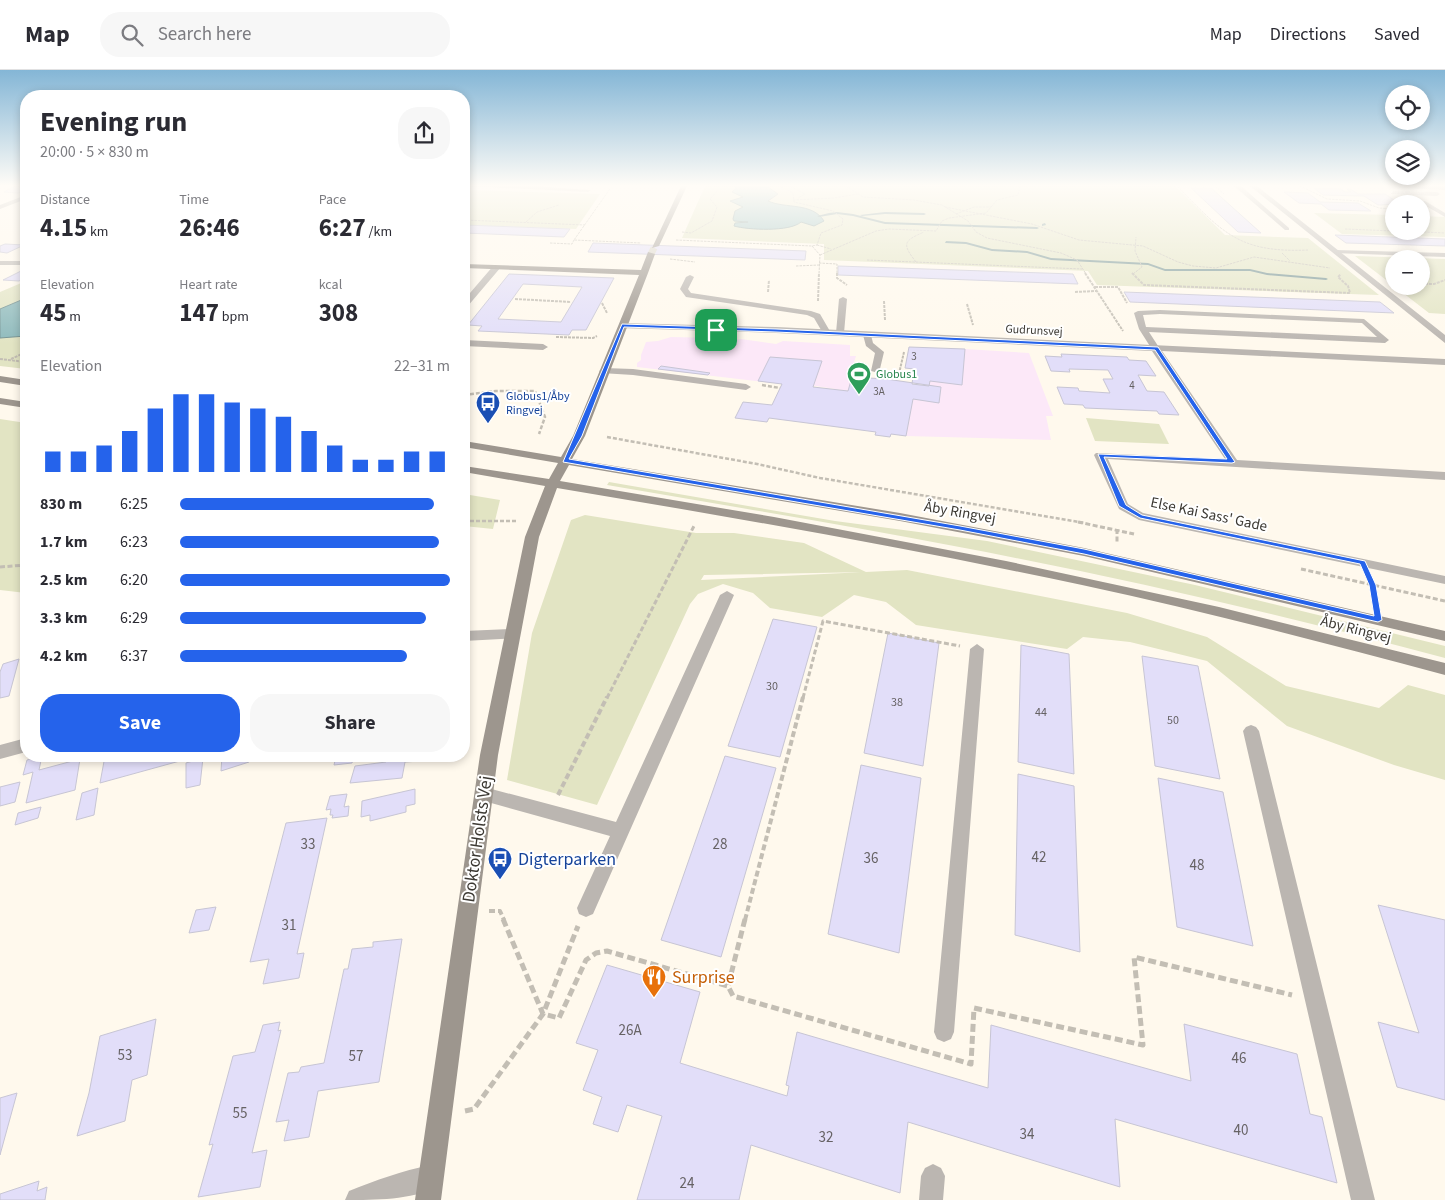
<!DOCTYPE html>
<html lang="en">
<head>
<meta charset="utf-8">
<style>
  :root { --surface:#fff; --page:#f7f7f7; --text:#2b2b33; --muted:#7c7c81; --line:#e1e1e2; --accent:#2563eb }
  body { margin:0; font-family:"Source Sans 3",sans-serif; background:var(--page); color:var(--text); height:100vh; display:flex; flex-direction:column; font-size:19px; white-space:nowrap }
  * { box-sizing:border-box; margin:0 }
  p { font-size:16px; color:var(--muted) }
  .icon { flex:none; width:28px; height:28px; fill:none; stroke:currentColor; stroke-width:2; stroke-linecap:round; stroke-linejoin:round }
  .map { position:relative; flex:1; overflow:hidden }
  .drawer { position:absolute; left:20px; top:20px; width:450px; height:672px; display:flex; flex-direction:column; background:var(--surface); border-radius:20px; box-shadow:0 2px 8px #0003 }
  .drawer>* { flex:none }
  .tools { position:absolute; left:1385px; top:15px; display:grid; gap:10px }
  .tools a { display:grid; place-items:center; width:45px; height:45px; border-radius:50%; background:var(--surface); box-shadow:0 2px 8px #0003; font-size:25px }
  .pin { position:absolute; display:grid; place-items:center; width:42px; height:42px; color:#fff; margin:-21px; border-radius:10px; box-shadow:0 2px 8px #0006 }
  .round { display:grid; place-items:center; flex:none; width:52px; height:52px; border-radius:20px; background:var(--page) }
  .summary { display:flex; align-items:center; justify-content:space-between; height:85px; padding:0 20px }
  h1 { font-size:28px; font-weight:700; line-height:38px }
  .figures { display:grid; grid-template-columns:repeat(3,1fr); gap:8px; height:85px; padding:5px 20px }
  .figures div { display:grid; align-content:center }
  .figures b { font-size:25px; font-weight:700 }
  .figures small { font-size:14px; font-weight:400 }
  .figures p { font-size:14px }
  .chart { height:140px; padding:10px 20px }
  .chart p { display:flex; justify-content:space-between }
  .chart svg { width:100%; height:90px; margin-top:5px; stroke:var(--accent); stroke-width:6 }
  .cta { display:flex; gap:10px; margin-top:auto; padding:10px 20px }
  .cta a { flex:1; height:58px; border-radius:20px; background:var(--accent); color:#fff; font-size:20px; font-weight:700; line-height:58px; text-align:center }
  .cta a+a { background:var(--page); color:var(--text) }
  ul { padding:0 20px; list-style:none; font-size:16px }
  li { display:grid; grid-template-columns:80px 60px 1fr; align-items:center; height:38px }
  li i { height:12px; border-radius:6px; background:var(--accent) }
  header { display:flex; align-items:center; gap:30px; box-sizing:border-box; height:70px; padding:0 25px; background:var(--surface); border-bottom:1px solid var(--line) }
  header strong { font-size:24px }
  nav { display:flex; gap:28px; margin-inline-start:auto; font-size:18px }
  .search { width:350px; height:45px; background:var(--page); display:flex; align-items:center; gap:12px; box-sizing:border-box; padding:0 18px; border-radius:20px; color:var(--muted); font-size:19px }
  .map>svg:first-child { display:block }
  .education { fill:#fce8f8 }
  .green { fill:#e2e4c3 }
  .water { fill:#8ebabc; stroke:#759393 }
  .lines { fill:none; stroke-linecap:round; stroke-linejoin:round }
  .stream { fill:#759393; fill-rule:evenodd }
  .building { fill:#e2def9; stroke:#c7c5d4; fill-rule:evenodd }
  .secondary-tunnel { stroke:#d8d3c8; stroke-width:7; stroke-dasharray:7 4; stroke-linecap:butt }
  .path-far5 { stroke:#c3beb4; stroke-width:1; stroke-dasharray:2.5 1; stroke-linecap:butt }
  .path-far4 { stroke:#c3beb4; stroke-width:2; stroke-dasharray:3 1; stroke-linecap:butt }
  .path-far3 { stroke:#c3beb4; stroke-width:2.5; stroke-dasharray:4 2; stroke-linecap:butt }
  .path-far2 { stroke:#c3beb4; stroke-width:3; stroke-dasharray:5 2.5; stroke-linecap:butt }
  .path-far1 { stroke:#c3beb4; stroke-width:4; stroke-dasharray:6 3; stroke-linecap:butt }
  .path { stroke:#c3beb4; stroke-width:5; stroke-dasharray:8 4; stroke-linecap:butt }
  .lane { fill:#bbb6b1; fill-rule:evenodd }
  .street { fill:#bbb6b1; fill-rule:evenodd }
  .secondary { fill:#9d968e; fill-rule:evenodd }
  .route { fill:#2563eb; stroke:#fff; fill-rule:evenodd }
  .labels { text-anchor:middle; stroke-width:4; stroke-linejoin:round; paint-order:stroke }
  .far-number-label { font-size:11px; fill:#666264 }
  .far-street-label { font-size:12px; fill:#3c3933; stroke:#fff }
  .far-leisure-label { font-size:12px; fill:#27864d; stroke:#fff; text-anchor:start }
  .far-transit-label { font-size:12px; fill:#164399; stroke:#fff; text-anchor:start }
  .number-label { font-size:12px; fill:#666264 }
  .street-label { font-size:15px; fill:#3c3933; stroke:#fff }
  .near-number-label { font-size:15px; fill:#666264 }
  .near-street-label { font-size:18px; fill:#3c3933; stroke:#fff }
  .near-transit-label { font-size:18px; fill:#164399; stroke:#fff; text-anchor:start }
  .near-food-label { font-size:18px; fill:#c56008; stroke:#fff; text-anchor:start }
</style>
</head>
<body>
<header>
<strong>Map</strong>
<div class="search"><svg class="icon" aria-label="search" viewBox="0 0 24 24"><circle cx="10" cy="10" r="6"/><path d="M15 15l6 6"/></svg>Search here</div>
<nav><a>Map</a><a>Directions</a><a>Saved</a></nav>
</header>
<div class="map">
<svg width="1445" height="1130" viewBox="0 0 1445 1130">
  <rect width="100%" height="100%" fill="#fff9ed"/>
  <path class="education" d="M671,267L720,268L727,271L741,269L776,274L783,271L850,275V286H856L852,298L855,299L848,321L784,311L782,314L637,297V293L641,290V285L646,272L658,271Z
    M965,279L1029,283L1053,346H1046L1051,370L906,366L913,329L939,332L941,318L929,316L930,311Z"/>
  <path class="green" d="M705,116H1175L1225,165L1308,168L1379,225L1097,215L1088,201L824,190V174L682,168Z
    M464,120L600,124L576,159L464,155Z
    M1314,143L1394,145V161H1421V146L1445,147V167L1342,164Z
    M1355,186L1445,189V244L1429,243L1394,216H1421V189H1394V216Z
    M26,211V299L0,296V222Z
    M1086,348L1159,354L1169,374L1095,371Z
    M0,349L26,353V523L0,520Z
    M609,412L835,451L987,471L1195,515L1445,576V588C1283,545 1119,507 954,476C839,454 723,435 607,415Z
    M464,424L500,430L493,459L464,456Z
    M585,445L696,463H734L804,473L866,502L704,505L701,510L907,500L1127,543L1207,567L1286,616L1379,638L1408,615L1445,625V710L1394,695L1287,656L1207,591L1130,572L1083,567L1067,579L916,555L886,532L854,525L822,547L770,538L753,523L723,514L698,524L690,534L597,735L507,710L532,563L571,450Z"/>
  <path class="water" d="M734,116L768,117L778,124L768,131C786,139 812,132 824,151L814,156L801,152C790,162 748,160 734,156L735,153L748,152L734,151L733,149L735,141L743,137L730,131L743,127L732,122L736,118Z
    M26,228V266L0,268V239Z"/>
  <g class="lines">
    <path class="stream" d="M837,142L853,144L885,152L1037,157L1039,158L1037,159L885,154L853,146L837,144L819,147L817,146L829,143Z
      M885,142L924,143L926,144L924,145L885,144L862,146L860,145Z
      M1045,153L1046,155L1042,156V154Z
      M946,171L966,172L992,179L1027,181L1051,188L1148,193L1165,199H1250L1267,203L1326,208L1328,209L1326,210L1267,205L1250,201H1165L1148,195L1051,190L1027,183L992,181L966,174L945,173Z"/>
  </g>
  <path class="building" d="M15,116H26V120L18,123L4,122Z
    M1191,118H1211L1261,163L1238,162Z
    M1314,118L1341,119L1345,122H1351L1347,119L1352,120L1358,124H1385L1400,134L1378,135L1364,126L1323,125Z
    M1284,122L1308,123L1320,132L1358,133L1371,141L1329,140L1321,134L1299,133Z
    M464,155L570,159L564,167L464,163Z
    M1335,165L1445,169V176L1346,173Z
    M593,173L806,181L805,190L588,182Z
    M5,174L24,175L7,183L0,182V176Z
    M838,196L1073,204L1078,214L838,205Z
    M21,201H26V207L19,211L3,210Z
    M509,204L614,208L586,260H572L569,265L478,261L482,256L468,255ZM523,214L582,217L561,252L498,249Z
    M1124,222L1380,232L1394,243L1130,232Z
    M909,277L965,279L962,315L930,311L929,316L912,314L914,299L905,298Z
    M1061,284L1127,287L1129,290L1146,291L1156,306L1138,305L1147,321L1164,322L1179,345L1159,344L1157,341L1085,338L1083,335L1064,334L1057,317L1078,318L1079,321L1110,323L1103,309H1113L1108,300L1069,299L1070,302L1051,301L1045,286L1062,287Z
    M770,287L822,291L813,317L848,321L852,307L886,309L941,317L939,333L913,329L906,366L891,364L890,367L875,365L876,362L769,348L767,352L735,348L743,332L772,335L782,314L758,311Z
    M661,296L710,303L708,305L658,299Z
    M773,549L817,557L780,687L728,676Z
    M888,563L939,573L923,696L864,683Z
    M1021,575L1069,584L1074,704L1018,692Z
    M1142,586L1198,596L1220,709L1155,696Z
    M19,589L9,626L0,628V602L3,594Z
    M42,686L39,700L80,689L75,720L26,733L33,702L23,705L27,690Z
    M105,686H188L187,689L100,713Z
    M222,686H251L249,692L221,701Z
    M336,686H354L352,693L334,695Z
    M387,686H421L420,691L405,692L402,708L350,713L355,696L386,692Z
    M725,686L776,698L721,887L661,870Z
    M203,688L200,715L186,718V693Z
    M861,695L921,708L899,883L828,864Z
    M1018,704L1074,716L1080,882L1015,865Z
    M1158,708L1223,722L1253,876L1177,857Z
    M20,712L15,732L0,736V717Z
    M98,718L94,745L76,750L82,723Z
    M415,719V734L406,736V742L370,751V745L361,747L362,731Z
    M347,724L344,737L349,736L348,746L332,748L333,745H330L331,739L326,740L330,726Z
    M41,737L38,748L15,755L18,743Z
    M327,748L297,884L304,883L299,908L263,914L269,889L250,892L286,753Z
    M1378,835L1445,850V1030L1397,1017L1378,952L1419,963Z
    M216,837L209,860L189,863L196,840Z
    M402,869L379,1012L318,1021L309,1067L284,1071L289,1050L276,1052L288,1003L299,1002L301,997L324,993L344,899H348L352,879L373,877V872Z
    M607,895L700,922L680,993L787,1026L789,1016L786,1015L797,962L988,1018L991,955L1191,1011L1184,954L1297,984L1310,1044L1322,1047L1337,1113L1115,1049L1120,1117L908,1052L900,1123L751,1075L739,1130H637L662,1046L627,1035L618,1062L593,1054L602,1027L583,1020L598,980L576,973Z
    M156,949L147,1005L132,1010L125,1051L77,1066L89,1023L100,966Z
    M280,952L278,961L281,960L252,1083L267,1080L260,1117L198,1127L213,1074L209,1075L233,986L255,982L263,955Z
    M17,1023L0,1085V1028Z
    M39,1111L37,1121L47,1117L45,1130H0V1124Z"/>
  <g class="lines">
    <path class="secondary-tunnel" d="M651,184L655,176"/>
    <path class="path-far5" d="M612,116L574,170L641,173
      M790,116L805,124L798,128
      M846,116L863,127L914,130L942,135L968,151L976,162L987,168L1061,183L1077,190L1086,204
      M1045,116H1066
      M1138,116H1155
      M1177,116C1223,163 1239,183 1308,180
      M1215,116L1224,124
      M1300,116L1327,129L1360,131L1379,138L1392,139
      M793,130L834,128L858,124
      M945,137L1032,154L1079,170L1143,176L1178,192L1193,196L1216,198L1254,187L1330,198
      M956,144L974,137H991
      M464,150L585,155
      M526,152L537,142L559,135
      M1345,159L1394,161
      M1403,161L1445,163
      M682,162L691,163L712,151L717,137L710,129L718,120V116
      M676,170L812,176L817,175L821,163L842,155L843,149L833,141L794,132L793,123L780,116
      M550,173L572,174L574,170
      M817,175L831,179
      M812,176L820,185L819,204
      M1282,183L1290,191
      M820,185L876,161L889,159L936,161L942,151L949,148L986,143L997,130L1018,125L1020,117L1023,116
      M670,189L695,192
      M867,190L1082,199
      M916,192C902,174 903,171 924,162
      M819,193L837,194V204
      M796,196L819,195
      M1133,204L1142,197L1135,181L1136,167"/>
    <path class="path-far4" d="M837,203V208L847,215
      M1085,203L1123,261
      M1132,203L1144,215L1350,223L1348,216L1338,207L1341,204
      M1421,214H1434L1445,210
      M1095,217H1118L1127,233
      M768,222L769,210
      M1075,222L1096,221
      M515,229L571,232
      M818,231L819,203
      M884,231L885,250
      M602,233L607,243
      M967,234L973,255
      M556,267L593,268L597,266
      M0,289L26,292
      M11,289L26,282
      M899,302L914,303
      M890,307L898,308L904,282"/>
    <path class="path-far3" d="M762,315L780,318
      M464,325L496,321H535L545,347L539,364
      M607,367L757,394L820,408L1085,453
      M464,451H518"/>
    <path class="path-far2" d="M1078,452L1134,464
      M1117,459V472
      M0,497L26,495
      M1301,499L1445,531
      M1372,514L1375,532
      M607,628L695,454
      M803,628L823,551L960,576"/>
    <path class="path-far1" d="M558,725L607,627
      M489,841H500L504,850
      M745,850L803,627"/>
    <path class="path" d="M503,849L543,944L559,948L586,890L596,883L607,881L728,916
      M745,849L728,916L733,926L971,994L974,938L1143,975L1134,887L1292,925
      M465,1041L474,1039L543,944L578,856"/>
    <path class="lane" d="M465,116H532L591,120L588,122Z
      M1234,116H1241L1289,158V160H1285Z
      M1393,121L1437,122L1440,124L1437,126L1391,124Z
      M1421,131H1425L1445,143V147L1421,133Z
      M1335,180L1445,183V187L1333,183Z
      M690,205L694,207L688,219L691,223L811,241L820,244L831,263L824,265L814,248L807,245L686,227L680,219L686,207Z
      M843,227L847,229L844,263L840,266L836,263L839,229Z
      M1160,240L1364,249L1389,270L1385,273L1149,262L1160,279L1156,282L1153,281L1139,259L1134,243L1138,241ZM1160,244L1362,253L1377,267L1146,257L1143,245Z
      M867,262L871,265L873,273L884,282L879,303L871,301L875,283L866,276L863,265Z
      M604,298L633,299L746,314L751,317L746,320L633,305L601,303L599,301Z
      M727,521L734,525L593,844L586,847L579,844L577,838L610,766L484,731L478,729L476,724L478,719L484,717L616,752L720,525Z
      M977,574L984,579L954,962L951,969L944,972L937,969L934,962L970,579Z
      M1251,655L1256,657L1259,661L1375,1130H1351L1243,661L1246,657Z
      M933,1094L941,1098L945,1106L943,1130H919L921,1106L925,1098Z"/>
    <path class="street" d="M1250,116H1257L1445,265V273Z
      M1397,116H1445V120L1400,118Z
      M26,125V129L0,139V135Z
      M0,191H26V195H0Z
      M494,195L501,197L467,237L464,238V230Z
      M622,253L776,257L1445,289V295L1162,281L1237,390L1445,402V410L1108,389L1128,434L1143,443L1445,506V514L1139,450L1119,439L1094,385L1096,383L1225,389L1152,281L776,263L619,258V254Z
      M464,270L543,274L548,277L543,280L464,276Z
      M512,559L517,560L519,564L517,568L464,571V561Z
      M26,668V682L0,689V675Z
      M430,1095L439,1099L443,1108L439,1117C409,1130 377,1130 345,1130L349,1121C376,1110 402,1101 430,1095Z"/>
    <path class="secondary" d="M681,116H687L659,176L652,178Z
      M648,182L655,184L648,203L585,366L572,389L900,443L1084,478L1445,561V571L1084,486L900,451L569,395L560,411L774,447L1006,491L1219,537L1445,593V605C1324,573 1204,541 1082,515C908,478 732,447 557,418L539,467L498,685L441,1130H415L480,685L525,467L545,416L464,402V396L549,409L558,393L464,377V371L561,387L573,366L639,205L464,198V194L641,200Z
      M0,306L26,310V316L0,312Z
      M0,328L26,332V338L0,334Z"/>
  </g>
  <linearGradient id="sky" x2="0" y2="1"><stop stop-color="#84b6d6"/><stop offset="0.42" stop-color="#fffcf7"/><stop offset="1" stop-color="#fffcf7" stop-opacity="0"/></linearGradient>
  <rect width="1445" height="275" fill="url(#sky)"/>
  <path class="route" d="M622,254L776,259L1158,277L1235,392L1232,393L1104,387L1126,435L1142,445L1365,491L1376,515L1382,550L1378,552L1084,484L960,460L563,392ZM624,257L776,262L1155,280L1227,389L1098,384L1119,436L1140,448L1360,494L1369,515L1374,546L1084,479L960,456L569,389L582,366Z"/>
  <defs>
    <symbol id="stadium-pin" viewBox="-11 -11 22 30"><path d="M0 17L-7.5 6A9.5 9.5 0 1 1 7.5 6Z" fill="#2e9e5b" stroke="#fff"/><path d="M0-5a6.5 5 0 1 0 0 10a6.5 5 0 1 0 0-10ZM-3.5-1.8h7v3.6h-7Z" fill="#fff"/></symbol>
    <symbol id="bus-pin" viewBox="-11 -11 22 30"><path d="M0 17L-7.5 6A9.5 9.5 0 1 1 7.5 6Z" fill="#1a4fb4" stroke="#fff"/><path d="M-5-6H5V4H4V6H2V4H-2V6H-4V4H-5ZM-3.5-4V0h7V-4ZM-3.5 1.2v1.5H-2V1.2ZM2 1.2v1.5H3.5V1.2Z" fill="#fff"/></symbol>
    <symbol id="restaurant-pin" viewBox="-11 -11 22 30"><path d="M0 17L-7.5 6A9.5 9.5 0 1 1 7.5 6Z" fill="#e8710a" stroke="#fff"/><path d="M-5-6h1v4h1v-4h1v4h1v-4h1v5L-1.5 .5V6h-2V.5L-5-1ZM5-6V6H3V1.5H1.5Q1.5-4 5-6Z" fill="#fff"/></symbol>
  </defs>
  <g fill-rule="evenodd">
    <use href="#stadium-pin" x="845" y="290" width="28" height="38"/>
    <use href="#bus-pin" x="474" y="319" width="28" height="38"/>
    <use href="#bus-pin" x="486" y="775" width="28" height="38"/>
    <use href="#restaurant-pin" x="640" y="893" width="28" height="38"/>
  </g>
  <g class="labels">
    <g class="far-number-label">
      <text x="914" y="290">3</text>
      <text x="1132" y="319">4</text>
      <text x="879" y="325">3A</text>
    </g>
    <g class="far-street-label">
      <text transform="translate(1034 260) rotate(3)" y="4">Gudrunsvej</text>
    </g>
    <g class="far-leisure-label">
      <text x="876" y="308">Globus1</text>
    </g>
    <g class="far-transit-label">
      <text x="506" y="330">Globus1/Åby<tspan x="506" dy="14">Ringvej</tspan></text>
    </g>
    <g class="number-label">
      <text x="772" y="620">30</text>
      <text x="897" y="636">38</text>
      <text x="1041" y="646">44</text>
      <text x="1173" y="654">50</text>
    </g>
    <g class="street-label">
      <text transform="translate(960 442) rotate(10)" y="5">Åby Ringvej</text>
      <text transform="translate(1209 444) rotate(12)" y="5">Else Kai Sass' Gade</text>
      <text transform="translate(1356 559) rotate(14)" y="5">Åby Ringvej</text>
    </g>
    <g class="near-number-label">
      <text x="308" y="779">33</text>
      <text x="720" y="779">28</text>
      <text x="1039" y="792">42</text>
      <text x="871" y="793">36</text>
      <text x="1197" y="800">48</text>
      <text x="289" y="860">31</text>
      <text x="630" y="965">26A</text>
      <text x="125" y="990">53</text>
      <text x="356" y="991">57</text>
      <text x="1239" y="993">46</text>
      <text x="240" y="1048">55</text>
      <text x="1241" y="1065">40</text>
      <text x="1027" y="1069">34</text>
      <text x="826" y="1072">32</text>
      <text x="687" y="1118">24</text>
    </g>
    <g class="near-street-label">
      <text transform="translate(477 769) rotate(-82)" y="6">Doktor Holsts Vej</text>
    </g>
    <g class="near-transit-label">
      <text x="518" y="795">Digterparken</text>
    </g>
    <g class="near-food-label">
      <text x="672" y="913">Surprise</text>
    </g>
  </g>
</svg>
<div class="tools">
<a><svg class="icon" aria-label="locate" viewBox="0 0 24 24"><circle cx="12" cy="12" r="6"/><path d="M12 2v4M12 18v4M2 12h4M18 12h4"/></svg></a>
<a><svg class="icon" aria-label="layers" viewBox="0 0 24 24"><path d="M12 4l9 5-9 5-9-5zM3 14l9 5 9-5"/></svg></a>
<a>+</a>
<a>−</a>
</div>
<div class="pin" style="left:716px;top:260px;background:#1e9e55"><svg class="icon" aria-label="arrive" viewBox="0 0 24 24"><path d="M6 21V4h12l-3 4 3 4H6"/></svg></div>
<section class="drawer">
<div class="summary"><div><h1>Evening run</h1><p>20:00 · 5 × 830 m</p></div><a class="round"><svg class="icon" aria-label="share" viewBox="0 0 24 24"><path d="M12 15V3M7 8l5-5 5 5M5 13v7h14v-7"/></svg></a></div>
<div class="figures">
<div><p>Distance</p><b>4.15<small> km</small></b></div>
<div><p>Time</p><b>26:46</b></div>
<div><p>Pace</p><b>6:27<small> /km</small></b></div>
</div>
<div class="figures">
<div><p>Elevation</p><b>45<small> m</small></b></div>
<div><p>Heart rate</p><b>147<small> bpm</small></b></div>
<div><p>kcal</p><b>308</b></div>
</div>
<div class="chart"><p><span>Elevation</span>22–31 m</p>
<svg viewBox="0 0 160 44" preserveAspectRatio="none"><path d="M5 44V34M15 44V34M25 44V31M35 44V24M45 44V13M55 44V6M65 44V6M75 44V10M85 44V13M95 44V17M105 44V24M115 44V31M125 44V38M135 44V38M145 44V34M155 44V34"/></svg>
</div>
<ul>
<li><b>830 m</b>6:25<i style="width:94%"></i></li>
<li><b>1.7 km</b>6:23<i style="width:96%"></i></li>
<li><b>2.5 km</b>6:20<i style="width:100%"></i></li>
<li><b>3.3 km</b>6:29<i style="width:91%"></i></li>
<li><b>4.2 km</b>6:37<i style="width:84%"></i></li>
</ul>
<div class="cta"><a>Save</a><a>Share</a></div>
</section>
</div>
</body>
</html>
